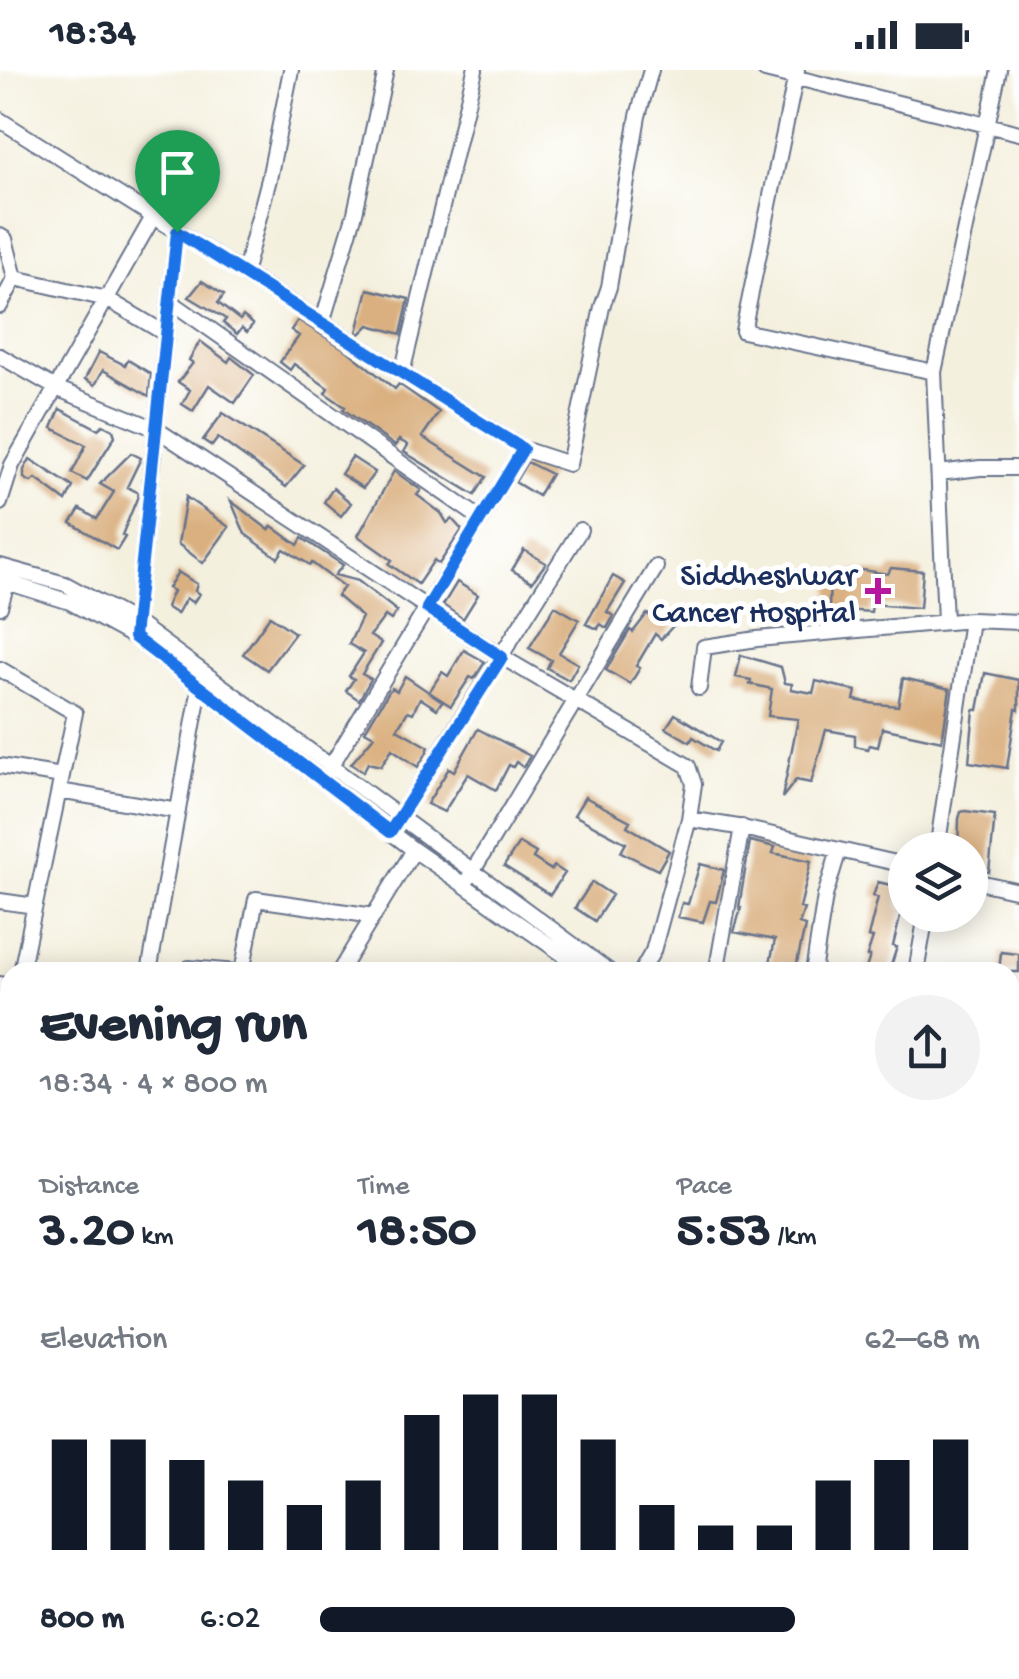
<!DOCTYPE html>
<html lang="en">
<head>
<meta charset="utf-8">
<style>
  :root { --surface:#fff; --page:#f2f2f3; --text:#1f2937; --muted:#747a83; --accent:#111827 }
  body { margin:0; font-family:"Gochi Hand",sans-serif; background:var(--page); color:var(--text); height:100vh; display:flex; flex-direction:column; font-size:38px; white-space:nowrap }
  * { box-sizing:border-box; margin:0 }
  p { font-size:32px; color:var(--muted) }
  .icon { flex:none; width:55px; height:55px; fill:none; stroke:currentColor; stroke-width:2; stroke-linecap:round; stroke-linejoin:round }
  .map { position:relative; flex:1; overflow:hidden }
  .drawer { position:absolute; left:0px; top:892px; width:1020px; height:718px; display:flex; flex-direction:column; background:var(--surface); border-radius:30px 30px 0 0; box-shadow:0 5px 25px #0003 }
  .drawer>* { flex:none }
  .controls { position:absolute; left:888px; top:762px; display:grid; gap:20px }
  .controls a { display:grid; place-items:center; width:100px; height:100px; border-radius:50%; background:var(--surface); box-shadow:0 5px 25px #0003; font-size:50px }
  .pin { position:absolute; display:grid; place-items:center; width:85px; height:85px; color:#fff; margin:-102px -42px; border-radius:50% 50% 50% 0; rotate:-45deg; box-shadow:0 0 10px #0007 }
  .pin .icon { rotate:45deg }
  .round { display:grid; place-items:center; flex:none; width:105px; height:105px; border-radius:52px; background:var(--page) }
  .head { display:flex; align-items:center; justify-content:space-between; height:170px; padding:0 40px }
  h1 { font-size:55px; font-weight:700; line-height:75px }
  .figures { display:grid; grid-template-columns:repeat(3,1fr); gap:15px; height:170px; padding:10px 40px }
  .figures div { display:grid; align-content:center }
  .figures b { font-size:50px; font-weight:700 }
  .figures small { font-size:28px; font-weight:400 }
  .figures p { font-size:28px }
  .chart { height:280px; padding:20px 40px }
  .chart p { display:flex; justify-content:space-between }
  .chart svg { width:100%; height:180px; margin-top:10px; stroke:var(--accent); stroke-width:6 }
  ul { padding:0 40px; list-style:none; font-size:32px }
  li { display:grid; grid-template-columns:160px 120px 1fr; align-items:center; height:75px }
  li i { height:25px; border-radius:12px; background:var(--accent) }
  .status { display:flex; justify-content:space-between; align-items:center; height:70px; padding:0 50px; background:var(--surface); direction:ltr }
  .status svg { height:28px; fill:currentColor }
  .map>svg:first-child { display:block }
  .building { fill:#dab080 }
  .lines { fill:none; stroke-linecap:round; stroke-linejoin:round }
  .minor-casing { stroke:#67738b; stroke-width:18 }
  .major-casing { stroke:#67738b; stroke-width:21 }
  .minor { stroke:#fff; stroke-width:14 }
  .major { stroke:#fff; stroke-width:18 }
  .route-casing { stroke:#fff; stroke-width:20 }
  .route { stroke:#1a73e8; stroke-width:12 }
  .poi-dot { fill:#b5179e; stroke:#fff; stroke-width:4 }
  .labels { text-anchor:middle; stroke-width:10; stroke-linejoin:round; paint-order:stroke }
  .poi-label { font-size:32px; fill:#1b2f5e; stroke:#fff; text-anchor:end }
</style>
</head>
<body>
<div class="status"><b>18:34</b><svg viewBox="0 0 49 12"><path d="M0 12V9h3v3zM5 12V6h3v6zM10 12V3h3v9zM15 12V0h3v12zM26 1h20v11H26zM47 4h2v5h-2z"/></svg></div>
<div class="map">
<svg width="1019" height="1609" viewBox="0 0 1019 1609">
  <rect width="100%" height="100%" fill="#fff"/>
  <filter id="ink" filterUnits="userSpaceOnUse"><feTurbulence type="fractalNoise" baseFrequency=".01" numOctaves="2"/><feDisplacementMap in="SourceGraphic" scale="20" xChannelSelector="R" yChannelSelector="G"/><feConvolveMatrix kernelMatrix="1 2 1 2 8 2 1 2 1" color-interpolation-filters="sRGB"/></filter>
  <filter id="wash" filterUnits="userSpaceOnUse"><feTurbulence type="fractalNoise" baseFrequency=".0048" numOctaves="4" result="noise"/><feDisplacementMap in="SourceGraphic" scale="40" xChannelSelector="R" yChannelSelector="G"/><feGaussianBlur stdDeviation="2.25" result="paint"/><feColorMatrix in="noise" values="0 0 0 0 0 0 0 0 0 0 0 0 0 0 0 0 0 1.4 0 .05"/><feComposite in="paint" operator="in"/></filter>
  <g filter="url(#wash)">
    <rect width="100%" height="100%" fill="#f4f0de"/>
    <g id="blocks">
      <path class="building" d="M202,211L224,225L218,233L240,250L243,246L253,254L247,262L242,258L237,264L223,253L226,249L189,227Z
        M368,219L409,229L401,264L369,255L360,264L357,262Z
        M298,250L348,281L395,319L399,314L439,342L422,367L486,407L475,425L404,382L408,375L399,370L395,376L343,339L345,337L325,323L328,318L294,294L290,300L280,292L299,266L291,260Z
        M200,271L228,292L231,287L254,305L235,333L209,315L193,341L182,334L190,320L178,312L193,293L189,290Z
        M99,282L125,295L128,290L151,304L149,326L103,300L95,315L85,309Z
        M60,339L98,359L103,355L113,360L115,366L87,411L72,403L86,375L52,358Z
        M223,343L304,395L286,417L218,368L212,376L203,370Z
        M131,383L141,388L127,417L139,423L138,426L122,465L125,467L117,480L71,453L80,439L97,449L114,422L100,414Z
        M352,387L375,402L363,418L341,404Z
        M30,389L73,417L66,431L36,409L31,412L24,408V400Z
        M527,392L551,404L538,426L515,412Z
        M394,401L421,420L417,425L441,443L447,453L452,449L462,460L439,494L434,490L418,514L389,494L392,490L358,466Z
        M333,418L351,433L341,446L324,432Z
        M186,427L229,457L203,493L178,474Z
        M231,431L269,460L272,456L298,475L302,468L343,495L335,505L358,511L397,541L391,550L385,546L370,566L381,573L362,604L371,609L359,630L346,621L354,609L349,606L364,583L349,574L362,547L337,526L344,517L312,493L310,495L284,479L278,488L245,464Z
        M524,480L546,493L532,512L512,500Z
        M891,498L923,501L920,538L872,534L871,542L829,539L830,507L862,500L888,504Z
        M178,502L197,514L195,521L199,524L193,533L186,528L177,544L166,537L173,521L168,518Z
        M613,506L625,513L607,542L614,546L607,558L600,554L598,559L586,554Z
        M457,512L478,525L463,549L443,535Z
        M555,536L579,550L559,583L578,594L569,610L547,598L551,590L529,578Z
        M647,544L673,556L661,569L655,564L636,596L640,598L630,614L606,600L630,560L633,562Z
        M270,546L295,563L267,600L243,584Z
        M464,580L485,592L474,609L470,607L451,636L429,622L442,602L448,606Z
        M741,585L781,597L785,613L792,614L791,619L813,623L816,611L856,621L854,630L876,634L898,636L903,608L950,619L942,671L882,658L878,677L869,675L868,679L855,676V665L826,660L811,713L796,710L782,728L798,649L768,646L772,619L750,614L751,610L736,607Z
        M985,603L1019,610V640L1016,639L1007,698L969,692L974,640H978Z
        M405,606L442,631L437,639L420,628L413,643L408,641L397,659L429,677L425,686L418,697L392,679L381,696L368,693L363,702L351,694L374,666L365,661L389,621L392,618L397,621Z
        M675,644L721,672L716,681L693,667L690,672L666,658Z
        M478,659L530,686L523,697L516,692L513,697L509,695L496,720L468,704L444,742L427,734L449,698L454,701Z
        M585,727L630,751L627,756L669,781L658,800L621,782L626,773L574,745Z
        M965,741L995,745L989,802L970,799V780H958L959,749L961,742Z
        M750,771L775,777L773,783L811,791L800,838L804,839L799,854L805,856L795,902H768L775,870L734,862L741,838L739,837Z
        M519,773L536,783L533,788L551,800L554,796L565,803L550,825L504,796Z
        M700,794L724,800L716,832L710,831L703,852L678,847L682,833L688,834Z
        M592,812L612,825L595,851L575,838Z
        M878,812L903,818L897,838L902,839L893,876L897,877L889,902H865L870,886H867L873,868L868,867L878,827L873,826Z
        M1001,882L1019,884V902H999Z"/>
    </g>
  </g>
  <g filter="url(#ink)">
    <use href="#blocks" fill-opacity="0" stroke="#67738b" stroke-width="2.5"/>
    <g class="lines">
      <defs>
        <path id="minor" d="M765,0L1019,63
          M797,0L743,261L934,302
          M0,50L523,379L569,394L602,237L609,217L638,46L651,0
          M0,166L5,169L15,208L0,236
          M244,204L269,109L291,0
          M15,208L107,229L166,264
          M170,231L481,449
          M322,253L355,143L386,0
          M0,286L56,318L156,359L502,587L688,696L694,714L689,749
          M402,303L475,0
          M939,403L980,398H1019
          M0,433L12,395L153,147
          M0,496L65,514L135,552L610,902
          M0,510L70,532L134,567L414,780L588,902
          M0,537L7,513
          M945,551L934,302L999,0
          M135,557L177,161
          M0,599L75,643L21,902
          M699,618L704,577L757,569L971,550
          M0,696L62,706
          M328,701L523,379
          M59,721L178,741
          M396,753L580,460
          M937,780L971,550L1019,552
          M468,809L656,497
          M970,810L1019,821
          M0,831L35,836
          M189,898L237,902
          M717,898L742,757
          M149,902L200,617
          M242,902L256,829L374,846
          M339,902L414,780
          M641,902L653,881L689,749L738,757L905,795
          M813,902L825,826L839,780
          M916,902L926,845
          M0,914L10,916
          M0,1018L10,963
          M1010,1219L1019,1227
          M1010,1237L1019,1245
          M0,1273L10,1274
          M923,1609L934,1600"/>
        <path id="major" d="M1010,1300L1019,1250
          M1010,1381L1019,1331
          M956,1609L957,1600
          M971,1609L972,1600"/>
      </defs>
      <use href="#minor" class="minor-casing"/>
      <use href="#major" class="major-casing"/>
      <use href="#minor" class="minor"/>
      <use href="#major" class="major"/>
    </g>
  </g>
  <g class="lines" filter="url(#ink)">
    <defs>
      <path id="route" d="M177,162L523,379L427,538L502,587L390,762L134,567Z"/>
    </defs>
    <use href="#route" class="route-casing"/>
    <use href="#route" class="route"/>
  </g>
  <path class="poi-dot" d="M873 506h10v10h10v10h-10v10h-10v-10h-10v-10h10z"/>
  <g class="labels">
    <g class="poi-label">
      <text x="856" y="514">Siddheshwar<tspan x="856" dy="37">Cancer Hospital</tspan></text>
    </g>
  </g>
</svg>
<div class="controls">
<a><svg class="icon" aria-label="layers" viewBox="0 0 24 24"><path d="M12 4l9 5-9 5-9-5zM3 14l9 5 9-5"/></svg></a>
</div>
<div class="pin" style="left:177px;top:162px;background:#1e9e55"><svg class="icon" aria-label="arrive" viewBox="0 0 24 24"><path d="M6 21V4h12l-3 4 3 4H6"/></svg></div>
<section class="drawer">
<div class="head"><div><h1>Evening run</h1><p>18:34 · 4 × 800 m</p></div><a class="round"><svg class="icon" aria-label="share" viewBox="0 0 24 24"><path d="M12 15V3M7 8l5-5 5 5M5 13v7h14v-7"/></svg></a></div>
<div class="figures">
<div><p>Distance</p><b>3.20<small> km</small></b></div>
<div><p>Time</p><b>18:50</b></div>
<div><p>Pace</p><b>5:53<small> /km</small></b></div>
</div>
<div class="chart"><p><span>Elevation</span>62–68 m</p>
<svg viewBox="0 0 160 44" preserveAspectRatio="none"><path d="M5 44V17M15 44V17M25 44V22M35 44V27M45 44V33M55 44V27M65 44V11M75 44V6M85 44V6M95 44V17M105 44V33M115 44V38M125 44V38M135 44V27M145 44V22M155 44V17"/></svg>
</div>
<ul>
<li><b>800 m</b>6:02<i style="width:72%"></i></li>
</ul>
</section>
</div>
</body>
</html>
